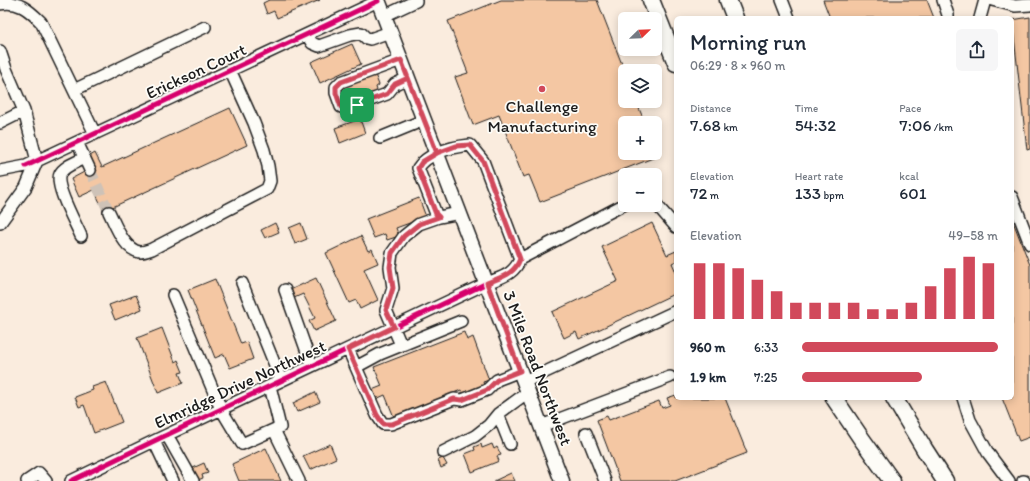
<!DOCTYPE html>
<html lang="en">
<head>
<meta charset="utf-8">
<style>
  :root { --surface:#fff; --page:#f6f6f7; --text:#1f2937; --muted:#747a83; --accent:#d1495b }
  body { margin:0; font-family:Itim,sans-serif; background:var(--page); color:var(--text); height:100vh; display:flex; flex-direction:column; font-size:15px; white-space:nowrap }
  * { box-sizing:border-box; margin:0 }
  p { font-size:13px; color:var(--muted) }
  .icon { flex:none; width:22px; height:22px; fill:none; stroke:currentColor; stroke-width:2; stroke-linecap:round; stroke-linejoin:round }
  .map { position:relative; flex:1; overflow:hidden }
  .sheet { position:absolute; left:674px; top:16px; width:340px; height:384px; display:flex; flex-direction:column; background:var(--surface); border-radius:6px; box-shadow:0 2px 10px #0003 }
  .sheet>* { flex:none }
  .needle { width:26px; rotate:67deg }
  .controls { position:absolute; left:618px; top:12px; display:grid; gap:8px }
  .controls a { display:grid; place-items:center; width:44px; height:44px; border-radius:6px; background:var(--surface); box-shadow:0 2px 10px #0003; font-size:20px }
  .pin { position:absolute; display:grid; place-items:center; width:34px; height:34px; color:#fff; margin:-17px; border-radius:8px; box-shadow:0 2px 6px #0006 }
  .round { display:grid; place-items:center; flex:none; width:42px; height:42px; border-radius:6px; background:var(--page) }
  .overview { display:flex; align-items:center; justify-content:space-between; height:68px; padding:0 16px }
  h1 { font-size:22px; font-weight:600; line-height:30px }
  .stats { display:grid; grid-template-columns:repeat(3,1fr); gap:6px; height:68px; padding:4px 16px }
  .stats div { display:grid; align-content:center }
  .stats b { font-size:17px; font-weight:600 }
  .stats small { font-size:11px; font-weight:400 }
  .stats p { font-size:11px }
  .chart { height:112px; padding:8px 16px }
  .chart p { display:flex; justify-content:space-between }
  .chart svg { width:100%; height:72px; margin-top:4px; stroke:var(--accent); stroke-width:6 }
  ul { padding:0 16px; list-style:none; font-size:13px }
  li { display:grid; grid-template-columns:64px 48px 1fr; align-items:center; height:30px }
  li i { height:10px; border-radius:5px; background:var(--accent) }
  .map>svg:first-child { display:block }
  .building { fill:#f4c7a3; stroke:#1c1c1c }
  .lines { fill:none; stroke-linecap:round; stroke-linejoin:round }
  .minor-tunnel { stroke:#cec2b7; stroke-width:11; stroke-dasharray:11 5.5; stroke-linecap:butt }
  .minor-casing { stroke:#1c1c1c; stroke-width:14 }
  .major-casing { stroke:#1c1c1c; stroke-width:17 }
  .highway-casing { stroke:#1c1c1c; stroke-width:19 }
  .minor { stroke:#fdfcf7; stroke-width:11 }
  .major { stroke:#fdfcf7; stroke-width:14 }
  .highway { stroke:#fdfcf7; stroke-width:16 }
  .cycleway-casing { stroke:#fdfcf7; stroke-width:8 }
  .cycleway { stroke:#d6006c; stroke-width:5 }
  .route-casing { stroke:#fff; stroke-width:8 }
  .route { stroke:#d1495b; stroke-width:5 }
  .poi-dot { fill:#d1495b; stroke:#fdfcf7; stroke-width:1.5 }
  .labels { text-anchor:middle; stroke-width:3.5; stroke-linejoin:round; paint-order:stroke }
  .street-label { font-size:17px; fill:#1c1c1c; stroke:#fdfcf7 }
  .poi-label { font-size:17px; fill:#1c1c1c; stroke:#fdfcf7 }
</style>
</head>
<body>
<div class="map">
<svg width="1030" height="481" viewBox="0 0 1030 481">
  <rect width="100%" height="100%" fill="#faecde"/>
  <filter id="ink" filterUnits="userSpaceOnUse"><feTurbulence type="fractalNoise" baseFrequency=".025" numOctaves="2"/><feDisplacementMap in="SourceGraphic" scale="8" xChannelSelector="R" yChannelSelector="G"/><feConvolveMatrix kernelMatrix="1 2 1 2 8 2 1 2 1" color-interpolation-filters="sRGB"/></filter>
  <g filter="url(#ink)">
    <path class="building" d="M269,0H320L277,18L274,11L267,14L263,3Z
      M501,0H597L625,72V101H636L645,123H625V153H655V149L658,156L540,202L529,175L523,177L499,115L473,125L455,77L468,73L448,21Z
      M823,0H927L934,18H830Z
      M1030,17V149L1027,150L1012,20Z
      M352,44L361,64L320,83L311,62Z
      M374,72L379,85L376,87L378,94L350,105L342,85Z
      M230,108L247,145L104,211L94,190L79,197L71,179L86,171L88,175L97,171L90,156L95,153L102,167Z
      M360,119L365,133L340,143L335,128Z
      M419,198L426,217L396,228L399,236L387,240L385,234L374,238L366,219Z
      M1012,219L1030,265V437L1019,441L1002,398H1012Z
      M275,223L279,232L265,238L261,230Z
      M301,223L307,239L295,244L289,228Z
      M652,223L667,255L676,251V261L672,263L676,272V293L579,339L576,332L564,338L552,312L618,281L602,247Z
      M361,236L368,251L372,249L378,263L364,269L378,300L360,309L356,300L349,303L326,253Z
      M316,278L336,321L314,331L309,321L315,318L303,294L294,298L290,290Z
      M215,279L241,344L247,342L253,359L230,368L224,354L215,358L188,290Z
      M136,295L142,309L115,320L109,305Z
      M162,328L175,362L178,360L183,372L179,373L183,383L158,393L137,338Z
      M464,332L467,340L473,337L489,380L483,382L485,389L464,397L461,390L394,417L385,395L376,399L372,390L382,386L374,367Z
      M106,382L122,422L94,433L84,405L79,407L75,397L93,390L92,387Z
      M315,392L320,402L297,412L293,403Z
      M676,395V398H725L747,453L675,481H620L597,420L607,416L609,420L659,401L662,408L670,405L667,398Z
      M330,444L336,458L310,470L303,456Z
      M481,444L482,448L492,444L494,449L497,447L501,455L497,456L499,461L472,472L465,454L475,450L474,447Z
      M266,448L281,481H239L232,464Z
      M443,458L447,465L441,468L438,460Z
      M204,463L208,473L202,475L203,478L198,480L193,468Z
      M511,473L515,481H494Z"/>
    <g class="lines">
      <path class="minor-tunnel" d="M90,170L109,212"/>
      <defs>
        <path id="minor" d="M782,0L789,18
          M943,0L948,15V18
          M992,0L1015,6L1030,5
          M0,4C18,0 29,10 41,22L95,134
          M384,16L416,1V0
          M980,18L985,0
          M307,35L312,43L319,46L350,35L361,33L366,38L370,39L390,32
          M0,51L6,69L24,111L37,161L26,187L0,223
          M401,60L341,82L336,87V93L341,107L345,108L357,105L387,94L395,84L408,78
          M74,90L205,27
          M0,123L24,111
          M380,138L424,120
          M77,142L90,170
          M0,171L26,166L378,1
          M1012,197L1030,244
          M655,203L676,227
          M109,212C115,224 124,250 140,252C144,252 149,250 152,249L267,189L270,181L268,166L264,150L254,123L230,70
          M81,236C76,224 54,185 60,174C64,166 77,162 84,158
          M520,259L625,204
          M242,283L281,380
          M285,290L312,366
          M173,295L221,409L242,444L280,427L270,386
          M401,345L386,310L393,288L390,267L392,253L404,236L419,224L439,217
          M348,349L377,415L383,424H391L454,399L462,400L487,390L497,380L520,371
          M356,367L369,360L380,354L461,321
          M524,382L676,311
          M963,398L970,420L988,453L1009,481
          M498,414L510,444
          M541,426L670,377
          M274,430L299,481
          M586,433L605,481
          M167,435L193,481
          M154,441L173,481
          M443,452L475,436L489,425L498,414L528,392
          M27,481L39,473L46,481
          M71,481L154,441L487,283C501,277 514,275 520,259L483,161L470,145C451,147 429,152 418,168L436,214L439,217L460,213
          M1023,481H1024"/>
        <path id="major" d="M378,0L562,481"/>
        <path id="highway" d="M651,0L676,63
          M728,0L735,18
          M834,398L861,438L892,481
          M894,398L925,450L945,481"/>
      </defs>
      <use href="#minor" class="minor-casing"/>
      <use href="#major" class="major-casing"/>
      <use href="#highway" class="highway-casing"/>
      <use href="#minor" class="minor"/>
      <use href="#major" class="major"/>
      <use href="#highway" class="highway"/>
      <defs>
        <path id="cycleway" d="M26,166L378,1
          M71,481L154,441L487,283"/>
      </defs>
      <use href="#cycleway" class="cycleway-casing"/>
      <use href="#cycleway" class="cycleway"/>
    </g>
  </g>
  <g class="lines" filter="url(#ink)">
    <defs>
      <path id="route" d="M357,105L387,94L395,84L408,78L437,153L422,162L418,168L436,214L439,217L419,224L404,236L392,253L390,267L393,288L386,310L394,327L348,349L377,415L383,424H392L454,399L462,400L487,390L497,380L520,371L487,283C501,277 514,275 520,259L483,161L470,145L456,146L437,153C425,122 413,91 401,60L341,82L336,87V93L341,107L345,108L357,105"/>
    </defs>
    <use href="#route" class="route-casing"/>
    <use href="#route" class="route"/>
  </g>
  <circle class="poi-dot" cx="542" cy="89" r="4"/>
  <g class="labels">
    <g class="street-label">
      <text transform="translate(196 71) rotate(-25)" y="6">Erickson Court</text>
      <text transform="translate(538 368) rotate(69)" y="6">3 Mile Road Northwest</text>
      <text transform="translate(240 384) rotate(-25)" y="6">Elmridge Drive Northwest</text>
    </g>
    <g class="poi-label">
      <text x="542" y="112">Challenge<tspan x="542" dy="20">Manufacturing</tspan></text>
    </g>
  </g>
</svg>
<div class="controls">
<a><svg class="needle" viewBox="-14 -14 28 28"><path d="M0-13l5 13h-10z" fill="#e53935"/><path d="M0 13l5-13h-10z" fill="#747a83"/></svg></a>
<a><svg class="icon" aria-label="layers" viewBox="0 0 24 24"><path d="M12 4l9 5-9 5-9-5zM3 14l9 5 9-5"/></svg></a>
<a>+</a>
<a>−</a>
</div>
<div class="pin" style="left:357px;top:105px;background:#1e9e55"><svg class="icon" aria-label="arrive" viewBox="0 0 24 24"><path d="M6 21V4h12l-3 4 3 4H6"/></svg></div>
<section class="sheet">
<div class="overview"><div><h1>Morning run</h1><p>06:29 · 8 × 960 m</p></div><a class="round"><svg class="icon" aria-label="share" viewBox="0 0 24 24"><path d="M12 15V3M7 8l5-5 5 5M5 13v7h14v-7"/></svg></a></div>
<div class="stats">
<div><p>Distance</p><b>7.68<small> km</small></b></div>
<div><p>Time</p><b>54:32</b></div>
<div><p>Pace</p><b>7:06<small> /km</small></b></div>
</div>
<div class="stats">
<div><p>Elevation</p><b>72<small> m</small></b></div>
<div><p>Heart rate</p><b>133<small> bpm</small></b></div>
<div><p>kcal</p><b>601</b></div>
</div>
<div class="chart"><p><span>Elevation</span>49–58 m</p>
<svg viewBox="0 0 160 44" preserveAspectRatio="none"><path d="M5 44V10M15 44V10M25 44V13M35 44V20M45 44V27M55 44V34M65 44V34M75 44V34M85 44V34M95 44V38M105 44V38M115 44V34M125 44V24M135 44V13M145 44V6M155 44V10"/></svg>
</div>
<ul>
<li><b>960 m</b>6:33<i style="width:100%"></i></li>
<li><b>1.9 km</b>7:25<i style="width:61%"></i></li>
</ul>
</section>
</div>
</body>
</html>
